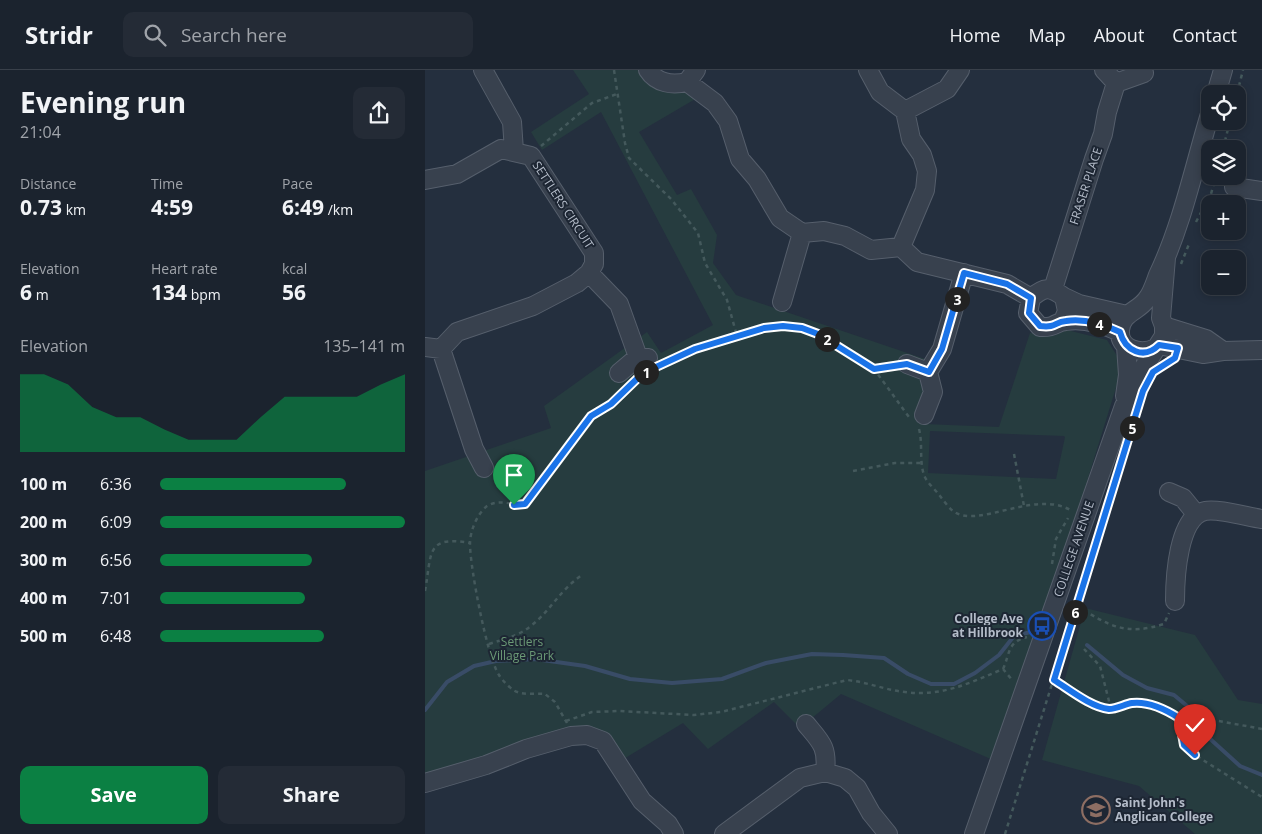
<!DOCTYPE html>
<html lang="en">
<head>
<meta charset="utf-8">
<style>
  :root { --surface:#1b232e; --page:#242b36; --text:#f1f3f6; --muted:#a0a4aa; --line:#39404a; --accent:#0b8043 }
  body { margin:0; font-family:"Open Sans",sans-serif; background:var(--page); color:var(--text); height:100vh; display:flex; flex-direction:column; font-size:19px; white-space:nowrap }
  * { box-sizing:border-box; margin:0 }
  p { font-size:16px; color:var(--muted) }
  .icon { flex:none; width:28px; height:28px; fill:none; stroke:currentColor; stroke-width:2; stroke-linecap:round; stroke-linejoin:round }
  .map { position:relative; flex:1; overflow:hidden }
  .details { display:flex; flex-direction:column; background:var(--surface); width:425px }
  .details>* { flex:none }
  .tools { position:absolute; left:776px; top:15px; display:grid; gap:10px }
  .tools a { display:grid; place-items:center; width:45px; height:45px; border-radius:10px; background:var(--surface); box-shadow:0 2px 8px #0003,0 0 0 1px var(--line); font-size:25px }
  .pin { position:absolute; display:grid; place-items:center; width:42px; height:42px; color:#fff; margin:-51px -21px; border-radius:50% 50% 50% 0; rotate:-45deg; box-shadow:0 0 5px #0007 }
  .pin .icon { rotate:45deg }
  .km { position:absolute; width:25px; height:25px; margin:-12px; border-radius:50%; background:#222; color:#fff; font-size:14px; line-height:25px; text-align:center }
  .round { display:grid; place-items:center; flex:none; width:52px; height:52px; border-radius:10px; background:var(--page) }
  .summary { display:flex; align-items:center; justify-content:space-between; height:85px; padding:0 20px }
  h1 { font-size:28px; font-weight:700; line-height:38px }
  .figures { display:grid; grid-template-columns:repeat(3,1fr); gap:8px; height:85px; padding:5px 20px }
  .figures div { display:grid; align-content:center }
  .figures b { font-size:21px; font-weight:700 }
  .figures small { font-size:14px; font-weight:400 }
  .figures p { font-size:14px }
  .chart { height:140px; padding:10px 20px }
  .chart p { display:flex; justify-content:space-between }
  .chart svg { width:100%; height:90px; margin-top:5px; fill:var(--accent); opacity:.7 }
  .cta { display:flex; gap:10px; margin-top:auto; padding:10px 20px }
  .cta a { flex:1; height:58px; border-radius:10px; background:var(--accent); color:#fff; font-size:20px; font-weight:700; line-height:58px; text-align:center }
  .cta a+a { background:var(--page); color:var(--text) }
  ul { padding:0 20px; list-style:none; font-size:16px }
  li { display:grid; grid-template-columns:80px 60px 1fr; align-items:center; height:38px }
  li i { height:12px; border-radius:6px; background:var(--accent) }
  header { display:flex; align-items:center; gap:30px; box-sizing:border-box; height:70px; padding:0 25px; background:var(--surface); border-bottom:1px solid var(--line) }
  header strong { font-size:24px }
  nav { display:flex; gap:28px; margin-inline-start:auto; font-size:18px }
  .search { width:350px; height:45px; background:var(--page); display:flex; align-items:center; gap:12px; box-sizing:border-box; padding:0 18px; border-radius:10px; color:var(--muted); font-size:19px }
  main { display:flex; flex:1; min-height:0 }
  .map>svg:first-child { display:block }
  .green { fill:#263c3f; fill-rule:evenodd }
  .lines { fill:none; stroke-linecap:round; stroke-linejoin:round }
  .stream { stroke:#394c67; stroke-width:4 }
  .minor-casing { stroke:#565f6c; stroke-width:20 }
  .path { stroke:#44595c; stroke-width:2.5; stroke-dasharray:4 4; stroke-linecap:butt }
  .minor { stroke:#38414e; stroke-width:18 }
  .route-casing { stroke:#fff; stroke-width:10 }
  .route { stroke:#1a73e8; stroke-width:6 }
  .labels { text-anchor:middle; stroke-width:4; stroke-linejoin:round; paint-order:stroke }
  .street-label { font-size:12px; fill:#b4bcc9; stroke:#1d2633 }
  .poi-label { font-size:12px; font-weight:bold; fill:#b4bcc9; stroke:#1d2633; text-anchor:end }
  .park-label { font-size:12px; fill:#6b9a76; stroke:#1d2633 }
</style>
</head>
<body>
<header>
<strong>Stridr</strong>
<div class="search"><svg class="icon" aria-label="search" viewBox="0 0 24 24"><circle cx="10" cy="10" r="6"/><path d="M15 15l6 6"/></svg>Search here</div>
<nav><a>Home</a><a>Map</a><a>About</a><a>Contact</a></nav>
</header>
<main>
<section class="details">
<div class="summary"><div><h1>Evening run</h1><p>21:04</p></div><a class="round"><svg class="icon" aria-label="share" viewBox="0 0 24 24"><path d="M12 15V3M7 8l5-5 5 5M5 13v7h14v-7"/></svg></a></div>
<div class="figures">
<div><p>Distance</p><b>0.73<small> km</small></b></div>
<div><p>Time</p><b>4:59</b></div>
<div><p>Pace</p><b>6:49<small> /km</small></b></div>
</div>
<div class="figures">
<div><p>Elevation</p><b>6<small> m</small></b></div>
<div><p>Heart rate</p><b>134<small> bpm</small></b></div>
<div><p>kcal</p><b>56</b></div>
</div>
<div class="chart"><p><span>Elevation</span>135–141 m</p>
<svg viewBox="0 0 160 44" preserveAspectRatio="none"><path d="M0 44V6L10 6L20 11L30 22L40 27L50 27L60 33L70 38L80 38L90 38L100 27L110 17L120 17L130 17L140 17L150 11L160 6V44z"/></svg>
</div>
<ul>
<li><b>100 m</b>6:36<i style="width:76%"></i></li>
<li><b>200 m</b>6:09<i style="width:100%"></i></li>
<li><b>300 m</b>6:56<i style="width:62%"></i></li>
<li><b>400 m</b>7:01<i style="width:59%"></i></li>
<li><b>500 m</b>6:48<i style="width:67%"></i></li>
</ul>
<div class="cta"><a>Save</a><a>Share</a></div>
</section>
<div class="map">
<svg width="837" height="764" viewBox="0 0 837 764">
  <rect width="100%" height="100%" fill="#242f3e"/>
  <path class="green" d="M148,0H223L262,12L272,28L214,62L252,125L266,119L292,165L288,193L311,225L509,292L491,351L499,354L574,357L605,263L628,266L642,260L682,270L694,289V308L575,693L416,624L375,658L349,632L283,679L258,653L192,693L162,665L0,713V401L126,358L119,336L222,262L236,283L288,255L176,42L117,80L106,62L164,24ZM505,361L639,366L640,367L631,409L503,403Z
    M660,538L770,565L813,630L837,634V764H770L714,716L617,690Z"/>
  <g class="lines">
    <path class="stream" d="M662,575L698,605L722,618L749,625L767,640L783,667L815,696L837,705
      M0,640L22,612L49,596L71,591L110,589L160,596L205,609L247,613L297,609L341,593L387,584L418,585L459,588L483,604L506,614H529L550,603L574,585L589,566L610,561"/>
    <defs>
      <path id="minor" d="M58,0L87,52L89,81
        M223,0C232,14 248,15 262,12
        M271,0L262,12L290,33L303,51L315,89L332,109L355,148L377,163L399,161L420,166L446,180L476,177L492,192L582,214L606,228
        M443,0L455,22L480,41L486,69L497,85L502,101L500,120L476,177
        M679,0L691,13L719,3
        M791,24L798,0
        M480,41L522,19L535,0
        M0,110L32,104L76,79L106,86L169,183V194L164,203L152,213L108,236L32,262L16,279L0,277
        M809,117L837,121
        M164,203L194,234L213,287
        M628,219L669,89L678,64L682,42L691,13
        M639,227L654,234L702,245
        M357,232L377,163
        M638,251L642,241L639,227C624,216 619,217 606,228L603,243L615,257C632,258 629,252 641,251C659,248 678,254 695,262
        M739,256L781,269L798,281
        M734,275L778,284L798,281L837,280
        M731,278C716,285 693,280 695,260C697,242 713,242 722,229C727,223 730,213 733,205C757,155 769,97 785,44
        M16,279L49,379L59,398
        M482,294L503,302L508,322L499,345
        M503,302L517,279L539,203
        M194,303L213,287L223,288
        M700,326L703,305L701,276
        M744,422L758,428L771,444
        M750,531C750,507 753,447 780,441C792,438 823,447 837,449
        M381,654C396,672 403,677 400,702
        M0,713L61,695L101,679L146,666L162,665L178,671L217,731L243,754L249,764
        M299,764L375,708L400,702L420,708L432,718L446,743L463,764
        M549,764L699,336L719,297L739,266V256L736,248L741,188"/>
    </defs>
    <use href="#minor" class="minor-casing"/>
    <path class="path" d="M189,0L200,73L204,88L246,129L273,163L280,193L302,230L312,266
      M812,24L818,0
      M116,76L167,33L192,24
      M798,79L805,51
      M771,152L786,124L791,106
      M756,194L764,174
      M235,297L271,279L339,258L357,255L377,258L393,264L449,299L484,347
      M449,299L467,296
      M494,359C498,374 494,390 499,405C502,413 510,419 515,426C519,431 523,437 528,441C553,460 610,418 647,441
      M589,384L599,436
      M428,401L470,393H496
      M627,494L631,469L643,448
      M0,521C7,484 0,465 45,473
      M652,536C684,556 701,566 739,554L744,543
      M64,574C79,569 94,566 107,555C126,540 134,521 157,505
      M659,579L675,596L686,639C715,630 728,632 754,648L759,675L770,685L837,727
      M578,599L588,611
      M629,611L674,636L686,639
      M754,648L794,651L837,659
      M141,651L167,642L194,641L269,645L296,642L422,610C442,612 460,620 480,622C516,627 545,613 578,599C585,584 582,572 602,567
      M142,653L130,632L120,624C110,623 95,626 87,619C83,616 77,610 74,605C62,587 45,497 45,474C45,461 52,444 62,436C73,429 87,435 100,434L121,403L141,381L157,357L167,346L186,334L209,312
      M580,764L694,400"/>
    <use href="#minor" class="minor"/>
  </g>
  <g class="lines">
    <defs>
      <path id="route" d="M89,435L100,434L166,346L186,334L218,303L270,279L339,258L358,256L377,258L393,264L449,299L482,294L504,302L517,279L539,203L582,214L606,228L604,243L615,256C632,258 629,252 641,251C659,248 678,254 695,262C700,281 719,290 734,275L753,278L750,288L728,302L718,321L629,610C645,620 666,637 684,639C692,639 700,634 707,633C724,631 740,639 754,648L759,675L770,685"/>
    </defs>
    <use href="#route" class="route-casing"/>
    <use href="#route" class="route"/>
  </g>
  <defs>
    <symbol id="bus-ring" viewBox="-11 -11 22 22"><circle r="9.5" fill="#1d2633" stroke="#1a4fb4" stroke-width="1.5"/><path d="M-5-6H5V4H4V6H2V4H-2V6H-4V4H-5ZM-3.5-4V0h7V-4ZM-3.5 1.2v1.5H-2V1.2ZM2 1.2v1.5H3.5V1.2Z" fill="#1a4fb4"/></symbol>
    <symbol id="school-ring" viewBox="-11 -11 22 22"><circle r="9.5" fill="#1d2633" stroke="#8d6e63" stroke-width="1.5"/><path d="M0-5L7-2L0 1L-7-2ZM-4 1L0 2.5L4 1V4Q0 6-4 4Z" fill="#8d6e63"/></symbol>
  </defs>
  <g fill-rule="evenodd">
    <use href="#bus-ring" x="601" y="540" width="32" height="32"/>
    <use href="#school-ring" x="655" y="724" width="32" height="32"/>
  </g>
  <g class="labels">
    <g class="street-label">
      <text transform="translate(661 116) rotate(-72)" y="4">FRASER PLACE</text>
      <text transform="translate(138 135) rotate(57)" y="4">SETTLERS CIRCUIT</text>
      <text transform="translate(649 479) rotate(-71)" y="4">COLLEGE AVENUE</text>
    </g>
    <g class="poi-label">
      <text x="598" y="553">College Ave<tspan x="598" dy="14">at Hillbrook</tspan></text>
      <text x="690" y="737" text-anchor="start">Saint John's<tspan x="690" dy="14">Anglican College</tspan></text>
    </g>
    <g class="park-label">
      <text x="97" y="576">Settlers<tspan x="97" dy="14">Village Park</tspan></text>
    </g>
  </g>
</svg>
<div class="tools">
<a><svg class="icon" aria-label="locate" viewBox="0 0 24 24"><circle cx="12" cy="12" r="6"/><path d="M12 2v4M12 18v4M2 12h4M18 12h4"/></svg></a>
<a><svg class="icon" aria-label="layers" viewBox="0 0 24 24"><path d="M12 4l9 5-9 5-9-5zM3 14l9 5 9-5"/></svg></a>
<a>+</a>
<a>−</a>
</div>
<div class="pin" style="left:89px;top:435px;background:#1e9e55"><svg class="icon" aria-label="arrive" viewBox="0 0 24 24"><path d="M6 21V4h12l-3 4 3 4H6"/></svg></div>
<div class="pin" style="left:770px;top:685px;background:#d93025"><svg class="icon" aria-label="check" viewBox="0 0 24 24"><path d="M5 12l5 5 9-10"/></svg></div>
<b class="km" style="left:221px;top:302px">1</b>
<b class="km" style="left:402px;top:269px">2</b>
<b class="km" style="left:532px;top:229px">3</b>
<b class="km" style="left:674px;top:254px">4</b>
<b class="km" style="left:707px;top:358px">5</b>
<b class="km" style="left:650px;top:542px">6</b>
</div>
</main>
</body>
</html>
